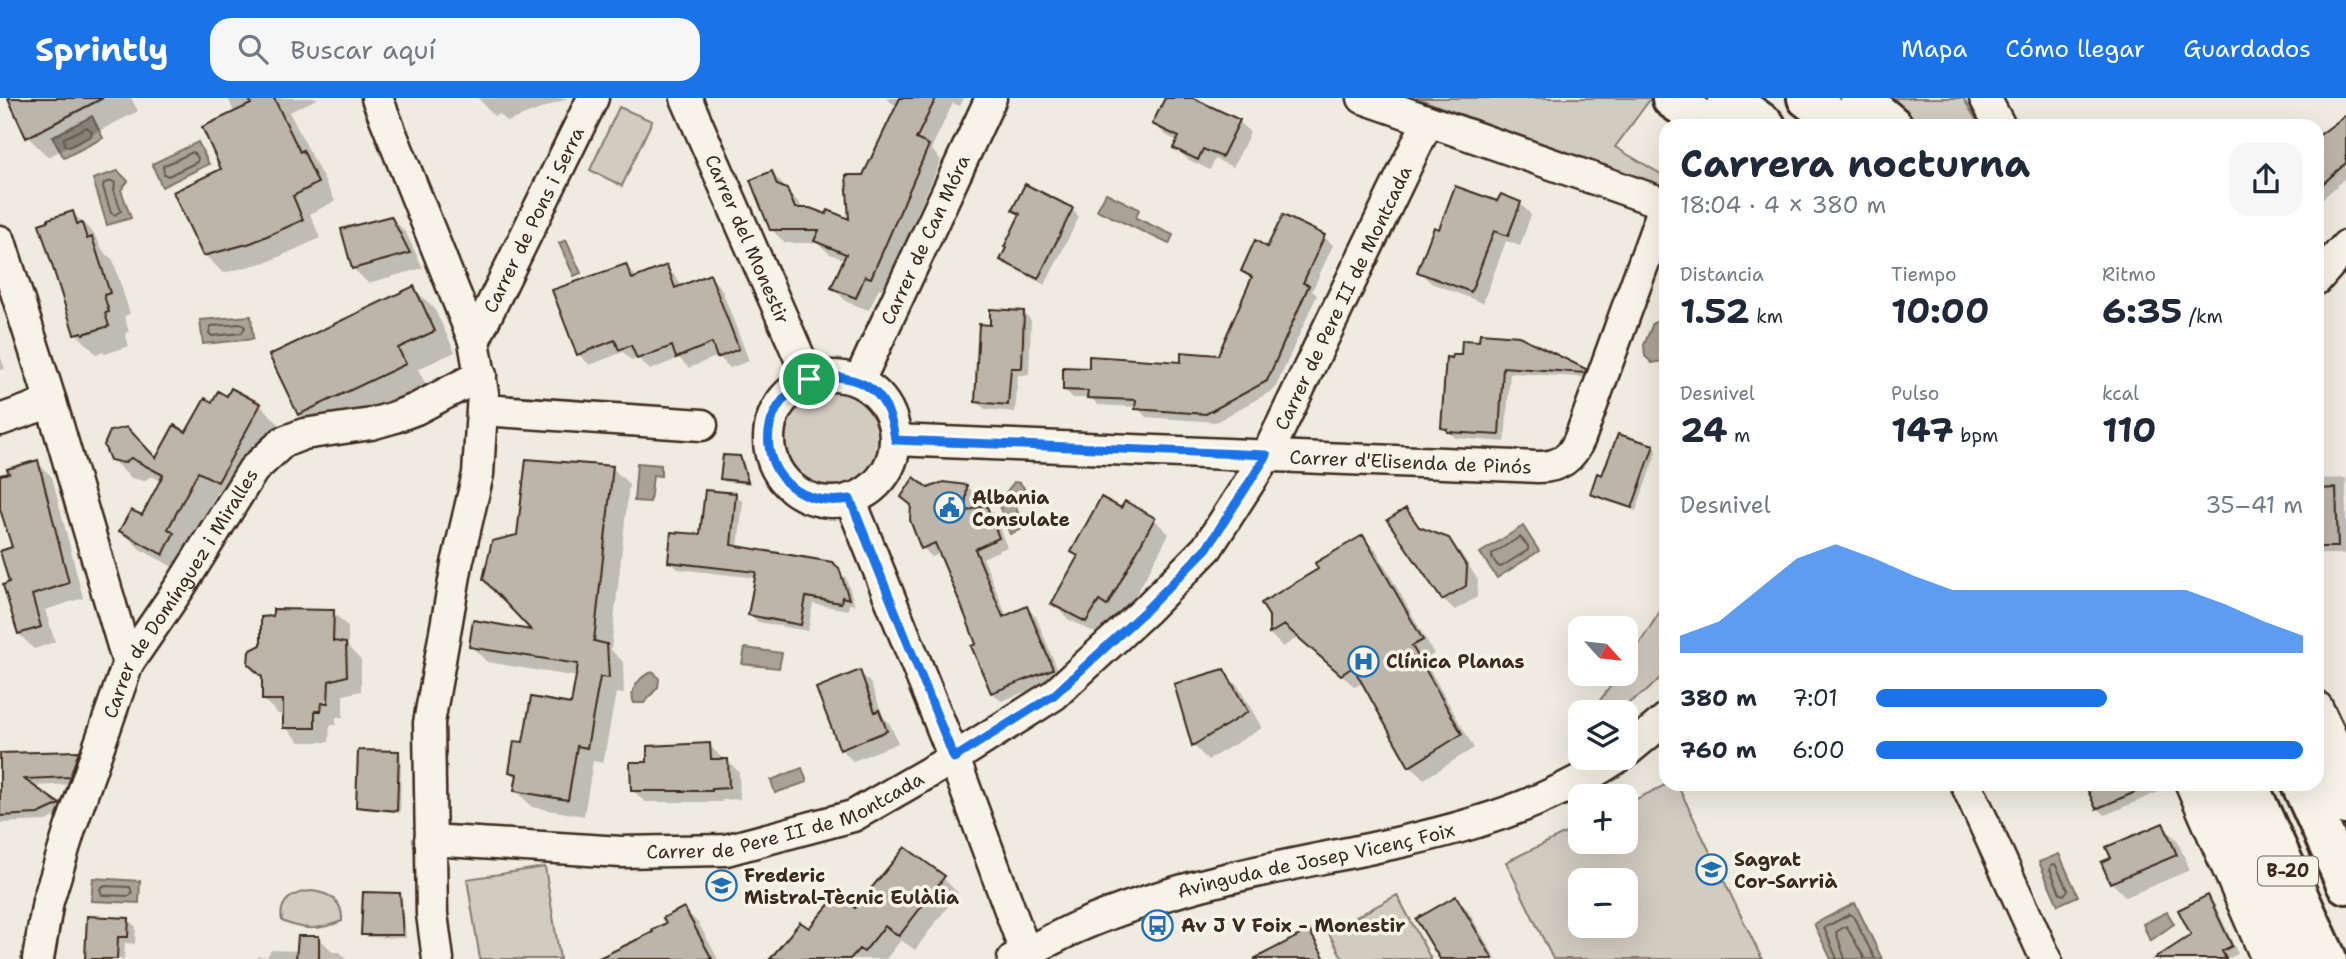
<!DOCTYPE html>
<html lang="es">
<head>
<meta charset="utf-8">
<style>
  :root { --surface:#fff; --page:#f6f6f7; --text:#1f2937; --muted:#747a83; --accent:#1a73e8 }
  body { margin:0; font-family:"Shantell Sans",sans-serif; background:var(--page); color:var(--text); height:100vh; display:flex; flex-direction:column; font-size:26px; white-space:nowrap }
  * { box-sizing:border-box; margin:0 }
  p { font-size:23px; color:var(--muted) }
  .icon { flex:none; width:38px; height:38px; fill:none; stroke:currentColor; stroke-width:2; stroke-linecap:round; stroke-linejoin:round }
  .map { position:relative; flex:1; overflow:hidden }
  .drawer { position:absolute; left:1659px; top:21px; width:665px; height:672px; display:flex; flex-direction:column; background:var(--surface); border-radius:21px; box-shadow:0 7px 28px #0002 }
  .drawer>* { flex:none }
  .needle { width:46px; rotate:117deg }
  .fabs { position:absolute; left:1568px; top:518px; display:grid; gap:14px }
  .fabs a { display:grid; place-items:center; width:70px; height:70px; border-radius:14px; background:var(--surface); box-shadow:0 7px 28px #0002; font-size:35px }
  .pin { position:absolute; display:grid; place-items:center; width:60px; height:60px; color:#fff; margin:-30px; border:4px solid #fff; border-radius:50%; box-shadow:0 2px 7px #0007 }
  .round { display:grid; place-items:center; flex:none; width:74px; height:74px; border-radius:21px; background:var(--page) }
  .headline { display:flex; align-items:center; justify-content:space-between; height:119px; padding:0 21px }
  h1 { font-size:38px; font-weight:700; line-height:52px }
  .metrics { display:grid; grid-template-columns:repeat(3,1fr); gap:10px; height:119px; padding:7px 21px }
  .metrics div { display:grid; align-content:center }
  .metrics b { font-size:35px; font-weight:700 }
  .metrics small { font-size:19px; font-weight:400 }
  .metrics p { font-size:19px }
  .chart { height:196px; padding:14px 21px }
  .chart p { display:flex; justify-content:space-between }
  .chart svg { width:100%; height:126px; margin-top:7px; fill:var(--accent); opacity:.7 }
  ul { padding:0 21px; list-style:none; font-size:23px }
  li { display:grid; grid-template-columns:112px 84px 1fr; align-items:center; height:52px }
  li i { height:18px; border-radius:9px; background:var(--accent) }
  header { display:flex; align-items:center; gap:42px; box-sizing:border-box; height:98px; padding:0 35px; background:var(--accent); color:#fff }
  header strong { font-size:33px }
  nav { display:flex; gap:38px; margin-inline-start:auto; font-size:24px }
  .search { width:490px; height:63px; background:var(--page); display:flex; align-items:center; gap:18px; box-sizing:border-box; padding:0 24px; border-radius:21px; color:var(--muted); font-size:26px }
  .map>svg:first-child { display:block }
  .green { fill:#d1cbc0; stroke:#867a6f; stroke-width:2; fill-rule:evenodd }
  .water { fill:#aaa296; stroke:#7e7266; stroke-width:2 }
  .shadow { fill:#0003 }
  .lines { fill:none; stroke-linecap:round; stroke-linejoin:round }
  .shore { stroke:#675a4e; stroke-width:2 }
  .building { fill:#bdb5aa; stroke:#3b2a1e; stroke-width:2 }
  .minor-casing { stroke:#3b2a1e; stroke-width:35 }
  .highway-casing { stroke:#3b2a1e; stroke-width:44 }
  .minor { stroke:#f7f3e8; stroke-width:30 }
  .highway { stroke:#f7f3e8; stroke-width:38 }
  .route-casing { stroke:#fff; stroke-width:14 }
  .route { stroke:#1a73e8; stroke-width:9 }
  .labels { text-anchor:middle; stroke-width:7; stroke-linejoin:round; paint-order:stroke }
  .shield { fill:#f7f3e8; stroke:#73665b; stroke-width:2 }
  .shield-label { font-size:18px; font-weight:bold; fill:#3b2a1e }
  .street-label { font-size:19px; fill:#3b2a1e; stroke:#f7f3e8 }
  .poi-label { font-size:19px; font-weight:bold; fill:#3b2a1e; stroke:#f7f3e8; text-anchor:start }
</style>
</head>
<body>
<header>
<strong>Sprintly</strong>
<div class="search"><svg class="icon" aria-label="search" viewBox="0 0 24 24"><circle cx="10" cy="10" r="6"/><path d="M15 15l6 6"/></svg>Buscar aquí</div>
<nav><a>Mapa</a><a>Cómo llegar</a><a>Guardados</a></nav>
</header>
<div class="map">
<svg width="2346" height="861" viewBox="0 0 2346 861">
  <rect width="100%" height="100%" fill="#efebe0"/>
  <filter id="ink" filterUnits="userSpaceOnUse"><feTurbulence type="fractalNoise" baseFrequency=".0143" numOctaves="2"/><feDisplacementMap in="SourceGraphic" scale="14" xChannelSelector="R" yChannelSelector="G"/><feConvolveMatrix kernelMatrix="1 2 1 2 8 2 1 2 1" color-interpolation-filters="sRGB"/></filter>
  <g filter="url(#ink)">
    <path class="green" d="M1416,0H1651L1615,49L1666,79V91Z
      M1871,0H1963L1980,28H1906Z
      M619,9L652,23L622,88L590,72Z
      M779 341a51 51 0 1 1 102 0a51 51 0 1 1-102 0Z
      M1666,504V574L1647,593L1614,614H1591L1620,576H1626V567Z
      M1667,686H1677L1762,861H1553L1506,764L1580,728V744H1626V706ZM1580,782H1626V828H1580Z
      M545,769L560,861H480L467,781Z
      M312,793C330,795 343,803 342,823C320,832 304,833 282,823C278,803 293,794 312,793Z
      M1397,797L1431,861H1343L1328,834Z"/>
    <path class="water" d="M92,18L103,40L64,60L52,39Z
      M198,44L209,66L162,89L152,66Z
      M118,73L128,83L121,92L131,120L107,127L93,81Z
      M1106,95L1139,111L1136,120L1173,137L1169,146L1097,112Z
      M566,142L581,175L574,178L559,145Z
      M251,218L253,241L203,246L200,222Z
      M1662,222L1666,224V260L1663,263L1652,265L1645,258L1644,247L1653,225Z
      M637,365L661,367V378L653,377L650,404L634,403Z
      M1014,384L1020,385L1024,390L1023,396L1015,407L1024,430L1010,436L998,405Z
      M1523,428L1539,453L1497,480L1480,455Z
      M745,550L782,555L779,570L742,566Z
      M654,574L659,581L658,589L644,605H634C628,592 641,576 654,574Z
      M802,670L807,684L775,695L771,682Z
      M2059,756L2078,798L2058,807L2039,764Z
      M93,780L140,783L139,805L91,803Z
      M1855,805L1882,861H1831L1814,826Z
      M2167,814L2174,826L2150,843L2143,826Z"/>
    <path class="shadow" d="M22,0H131L138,13L48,59L28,39Z
      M228,0H319L289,14L335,103L310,116L320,140L270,163L223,175L205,157L235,16Z
      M478,0H566V1L507,24L500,16L494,18Z
      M885,0H964L960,8L953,5L931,51L941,62L884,192L879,190L869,212L847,204L833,190L845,162L830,156L818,145H785L771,131L772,75L800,106L803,112L851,123L864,78L898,9Z
      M1167,0H1198L1203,5L1239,23L1250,35L1233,69L1215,61L1210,72L1187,61L1176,50L1179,44L1166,37L1154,26Z
      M2346,20V79L2317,106V42Z
      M1498,105H1520L1531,117L1520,148L1506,143L1483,205L1431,185L1419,173Z
      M1072,111L1079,119L1045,187L1010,169L1003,162L1021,118L1014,112Z
      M73,115L94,136L104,154L113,162L130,216L124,218L129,234L125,235L129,248L105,256L103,254L96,256L76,235Z
      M391,119L406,135L423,170L368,185L353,170Z
      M1283,119L1324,139L1333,147L1312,193L1317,197L1275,291L1216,324L1146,319L1137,309L1098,307L1091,300H1073L1064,291L1219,259L1252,182L1243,173L1268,151Z
      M625,168L638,180L666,169L678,181L681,189L710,178L721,190L749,263L730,270L718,258L689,270L679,260L650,272L638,260L632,263L623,254L590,267L578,256Z
      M413,190L434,210L455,254L418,271L426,287L321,336L300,316Z
      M1024,215L1031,222L1029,277H1018L1015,314L985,311L977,304L991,228Z
      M0,257L5,271L0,272Z
      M1463,259L1585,272L1593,280L1510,275L1505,344L1456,340L1443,330Z
      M228,300L260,307L279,326L237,402L218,392L187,450L192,455L182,474L140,451L121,432L142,420L162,383L151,378L144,383L131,380L111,361L106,347L157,363L187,337L212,306Z
      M1653,349L1657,352L1636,413L1595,399L1592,396L1603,379Z
      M740,359L743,363L750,386L725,384L721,380Z
      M37,364L52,379L83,500L45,512L55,544L34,551L19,536L11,485L14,450L0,405V379Z
      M612,370L629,386L611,552L623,564L624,596L616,595L603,665L593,663L584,718L532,709L516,692L518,681L511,674L524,646L573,609L578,579L487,564L471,548L536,535L519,438Z
      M2346,380V451L2344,456H2322L2317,451V381Z
      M967,388L976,397L974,412L985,408L994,417L1007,449L983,460L1007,519L1027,510L1036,519L1061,580L1001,603L992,594L978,547L941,455L932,459L923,450L928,392Z
      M735,397L743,404L738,450L838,472L846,480L855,507L849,506L848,512L813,506L808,533L758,524L750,516L757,480L678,471L670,463L701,438Z
      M1121,412L1154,421L1169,436L1123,521L1114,517L1101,538L1068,521L1054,506L1079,460L1073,454Z
      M1406,412L1423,432L1448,442L1460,454L1478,482L1477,499L1455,512L1443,501Z
      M1362,439L1376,452L1434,556L1424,562L1474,650L1424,681L1411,668L1364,584L1355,589L1299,539L1283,549L1270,536V517L1320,471Z
      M333,514L348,529V549L361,562V593L343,597V619H336V627H330L329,644H300L285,629V616H278L263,601Z
      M1223,573L1238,588L1262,630L1208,662L1193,647L1176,587Z
      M860,574L871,586L883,618L890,626L898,645L853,663L841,651Z
      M709,647L721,659V663L727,662L739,674L740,701L722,702V704H645L633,693L649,665Z
      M398,654L401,658L400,715L361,711L358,708Z
      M78,655L85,662L77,686L32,688L66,713L46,723L0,725V657Z
      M2087,686H2157L2161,693L2105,717L2097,710Z
      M2162,727L2177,742L2190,772L2126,799L2111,784L2103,765Z
      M943,780L958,795L915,852L901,842L886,861H773L809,833L856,812Z
      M399,797L402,800L406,840L367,839L363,836Z
      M2207,799L2215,807L2238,856L2228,861H2157L2193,837Z
      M1455,800L1467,811L1496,861H1442Z
      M684,811L699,826L718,861H628Z
      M128,821L136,829L135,846L125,845L124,861H87Z
      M319,840L333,854H340L346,861H256L258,858L267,859L271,852L299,853Z"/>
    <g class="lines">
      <path class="shore" d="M87,29L92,34L91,38L69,49L65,48L64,40Z
        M193,54L198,60L197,64L168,78L164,76L163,68Z
        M112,83L115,85L114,93L121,113L114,117L111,115L103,89L104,85Z
        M241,226L245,229L242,235L212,238L209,235L211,228Z
        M1520,439L1528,448V452L1501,469L1498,468L1492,460V456Z
        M2055,766L2068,792L2064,797L2060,795L2050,771L2051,767Z
        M103,788L130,789L132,795L129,798L102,797L100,791Z
        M1837,861L1824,830L1850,816L1853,818L1875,861
        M1845,861L1836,834L1846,828L1865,861"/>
    </g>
    <path class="building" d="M8,0H103L26,40Z
      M249,0H274L300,54L303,52L318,85L293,98L303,122L251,145L203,158L173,94L221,71L202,29L251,6Z
      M900,0H936L916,41L929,47L871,180L865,178L856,200L831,190L846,156L814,143L819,132H770L750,82L772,73L777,87L787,91L795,110H810L826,116L828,112L849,121L846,77H863Z
      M1165,0H1193L1240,22L1222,59L1203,51L1198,62L1173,50L1179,39L1152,26Z
      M2346,17V65L2317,91V39Z
      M1025,86L1073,110L1038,181L1000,162L1006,150L1004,149L1020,116L1012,112Z
      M1455,88L1497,103L1501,96L1521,104L1508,138L1494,133L1471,194L1417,174L1434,129L1439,131Z
      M73,113L77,126L82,125L87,141L92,139L110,195L104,197L109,214L105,215L109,228L83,236L82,234L74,236L39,126L48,123V121Z
      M1283,117L1325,137L1303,185L1309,187L1267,283L1206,316L1135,311L1136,302L1087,300L1088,293L1063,292V269L1089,270V258L1181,264V254L1218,257L1252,179L1241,173L1255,142L1267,149Z
      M391,118L410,155L352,171L341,131Z
      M626,166L632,181L667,167L675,190L710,176L739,251L717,260L712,245L676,260L672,248L637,261L631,247L619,252L615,242L577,257L552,192Z
      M414,188L435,233L398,250L406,266L298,317L269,257Z
      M990,211L1024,213L1022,270H1011L1008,307L975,304L979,226L990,227Z
      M1480,235L1519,238L1586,271L1585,275L1503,269L1499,337L1447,334V331L1441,330L1446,259L1452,260L1453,257H1461L1462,242L1479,243Z
      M231,290L261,306L218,384L198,374L168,431L174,435L163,457L119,433L131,412L142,417L163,377L131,360L124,365L110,362L104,347L110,333L127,329L156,360L174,327L186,334L205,300L212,304L218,293L227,298Z
      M1618,336L1654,347L1632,410L1590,396L1597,375L1602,377Z
      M723,357L740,358L748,384L720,381Z
      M526,361L613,368L594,543L607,546L609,580L600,579L587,650L577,648L568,702L514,693L517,676L509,674L514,643L523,644L531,599L571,606L578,566L469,549L473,522L531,532L483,481L492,443L517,437Z
      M38,362L69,485L32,497L41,529L18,536L3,487L9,484L0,453L12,449L0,411V377L9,375L7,371Z
      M914,379L928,390L943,384L967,387L965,414L986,406L999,440L975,451L1003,519L1027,508L1053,571L991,595L971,548L976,546L961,507L935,445L921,451L910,422L911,407L901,399Z
      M2336,390L2338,449H2317V391Z
      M705,392L736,395L731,447L832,464L839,470L849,501L842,499L841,505L806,499L801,527L748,517L756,474L668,464L671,434L700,436Z
      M1101,399L1121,410L1125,403L1155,420L1107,508L1099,503L1086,524L1051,506L1078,458L1071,454Z
      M1406,410L1419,429L1449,440L1467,469L1466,488L1442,502L1387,422Z
      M1363,437L1423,542L1412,548L1462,636L1409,669L1353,569L1341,577L1284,527L1269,536V518L1261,505L1318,471L1315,465Z
      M273,511L334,512L333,543L346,545L347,578L329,583L328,605H322L321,613H315V630H283V602H262V579L248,566L249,553L261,547V519L273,518Z
      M1224,571L1248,614L1192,648L1174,586Z
      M860,572L875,614L879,612L887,633L840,652L816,590Z
      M710,645L711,661H728L729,690L712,691V693H631L630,664H647V648Z
      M358,652L399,653L397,713L356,709Z
      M79,653L70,679L24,681L60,706L38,716L0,718V655Z
      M2085,686H2154L2096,711Z
      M2163,725L2177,757L2110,785L2101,764L2111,760L2106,749Z
      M905,749L945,778L899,838L885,828L864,854L859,851L850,861H770L800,824L809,830L838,796L855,810Z
      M363,794L400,795L403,837H361Z
      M2208,797L2232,848L2222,853L2226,861H2154L2191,837L2178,812Z
      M1456,798L1493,861H1440L1416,821Z
      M684,809L712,861H597L653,834L652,832L666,825L663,820Z
      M87,818L129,820L128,839H118L117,861H85Z
      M1309,832L1325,861H1254Z
      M298,838H319V861H296Z"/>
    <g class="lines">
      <defs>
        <g id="minor">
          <path d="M377,0L474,243L483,295L478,376L457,466L429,625L432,816L438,861"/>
          <path id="s1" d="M686,0L809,281"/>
          <path d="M1363,0L1666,106"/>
          <path d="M1985,0L2000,28"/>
          <path d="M0,143L51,304L128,565"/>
          <path d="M2317,181L2346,148"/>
          <path id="s2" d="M474,243L593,0"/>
          <circle cx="832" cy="341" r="63"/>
          <path id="s3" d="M859,283L991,0"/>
          <path d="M483,312L702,327"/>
          <path d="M0,322L51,304"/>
          <path id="s4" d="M895,342L1538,369C1560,369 1572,360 1580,340L1665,106"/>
          <path d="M850,401L954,660L1028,861"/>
          <path d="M2317,609L2337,651"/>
          <path d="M1626,654L1666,621"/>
          <path d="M1966,686L2046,861"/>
          <path d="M2191,686L2267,861"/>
          <path id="s5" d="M430,742L621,754L726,752L853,718L954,660L1054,597L1146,512L1207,450L1267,357L1428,23"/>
          <path id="s6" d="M38,861L48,803L70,731L128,565L182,486L253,372L283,344L304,336L371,326L392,320L416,311L481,277"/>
          <path id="s7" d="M1013,861C1034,851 1054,840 1075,830C1121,810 1172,794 1221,782C1358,748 1496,740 1617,660"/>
        </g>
        <path id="highway" d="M1727,0L1766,28
          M1807,0L1843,28
          M1860,0L1893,28
          M1672,1L1711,28
          M2317,633L2346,707
          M2215,686L2294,861
          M2248,686L2327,861
          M2301,686L2346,786"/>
      </defs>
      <use href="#minor" class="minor-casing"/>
      <use href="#highway" class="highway-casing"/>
      <use href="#minor" class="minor"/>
      <use href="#highway" class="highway"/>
    </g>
  </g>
  <g class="lines" filter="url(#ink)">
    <defs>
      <path id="route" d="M823,278C869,279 889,296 895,342L1267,357L1207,450L1146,512L1054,597L954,660L850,401C758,416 737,300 823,278Z"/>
    </defs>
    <use href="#route" class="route-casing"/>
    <use href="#route" class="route"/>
  </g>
  <defs>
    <symbol id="civic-ring" viewBox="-11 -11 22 22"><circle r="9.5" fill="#f7f3e8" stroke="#1f6fb2" stroke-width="1.5"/><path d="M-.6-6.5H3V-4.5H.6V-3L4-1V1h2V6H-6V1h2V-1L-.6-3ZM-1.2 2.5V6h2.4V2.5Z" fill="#1f6fb2"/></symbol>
    <symbol id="hospital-ring" viewBox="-11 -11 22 22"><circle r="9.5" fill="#f7f3e8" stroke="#1f6fb2" stroke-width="1.5"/><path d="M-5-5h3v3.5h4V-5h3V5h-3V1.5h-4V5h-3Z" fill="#1f6fb2"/></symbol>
    <symbol id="school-ring" viewBox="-11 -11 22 22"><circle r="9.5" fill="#f7f3e8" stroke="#1f6fb2" stroke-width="1.5"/><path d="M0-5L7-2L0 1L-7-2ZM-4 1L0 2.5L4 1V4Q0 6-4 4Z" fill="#1f6fb2"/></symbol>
    <symbol id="bus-ring" viewBox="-11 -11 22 22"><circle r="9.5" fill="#f7f3e8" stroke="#1f6fb2" stroke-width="1.5"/><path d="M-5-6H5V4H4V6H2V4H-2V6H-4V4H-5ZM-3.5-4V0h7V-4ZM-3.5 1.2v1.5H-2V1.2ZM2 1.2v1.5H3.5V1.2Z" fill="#1f6fb2"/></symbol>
  </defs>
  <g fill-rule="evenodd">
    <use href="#civic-ring" x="932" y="392" width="35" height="35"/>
    <use href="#hospital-ring" x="1346" y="546" width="35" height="35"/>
    <use href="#school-ring" x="1694" y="754" width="35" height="35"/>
    <use href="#school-ring" x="704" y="770" width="35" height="35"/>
    <use href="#bus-ring" x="1140" y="810" width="35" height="35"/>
  </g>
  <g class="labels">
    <rect class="shield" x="2258" y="758.5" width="60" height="29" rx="5"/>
    <g class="shield-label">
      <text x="2288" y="779">B-20</text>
    </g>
    <g class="street-label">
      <text dy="7" stroke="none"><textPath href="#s2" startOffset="135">Carrer de Pons i Serra</textPath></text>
      <text dy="7" stroke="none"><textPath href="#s1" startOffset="154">Carrer del Monestir</textPath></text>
      <text dy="7" stroke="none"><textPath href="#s3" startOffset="156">Carrer de Can Móra</textPath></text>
      <text dy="7" stroke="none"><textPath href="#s5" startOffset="1160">Carrer de Pere II de Montcada</textPath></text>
      <text dy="7" stroke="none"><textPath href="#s4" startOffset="516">Carrer d'Elisenda de Pinós</textPath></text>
      <text dy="7" stroke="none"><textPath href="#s6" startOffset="396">Carrer de Domínguez i Miralles</textPath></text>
      <text dy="7" stroke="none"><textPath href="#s5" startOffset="362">Carrer de Pere II de Montcada</textPath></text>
      <text dy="7" stroke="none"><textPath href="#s7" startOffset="320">Avinguda de Josep Vicenç Foix</textPath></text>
    </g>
    <g class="poi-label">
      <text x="972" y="406">Albania<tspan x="972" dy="22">Consulate</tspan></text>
      <text x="1386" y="570">Clínica Planas</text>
      <text x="1734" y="768">Sagrat<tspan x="1734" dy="22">Cor-Sarrià</tspan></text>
      <text x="744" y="784">Frederic<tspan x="744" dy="22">Mistral-Tècnic Eulàlia</tspan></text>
      <text x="1181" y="834">Av J V Foix - Monestir</text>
    </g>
  </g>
</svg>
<div class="fabs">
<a><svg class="needle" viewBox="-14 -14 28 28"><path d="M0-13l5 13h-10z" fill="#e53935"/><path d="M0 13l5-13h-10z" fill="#747a83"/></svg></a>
<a><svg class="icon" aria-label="layers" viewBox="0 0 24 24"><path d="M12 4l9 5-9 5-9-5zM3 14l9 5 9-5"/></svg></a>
<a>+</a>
<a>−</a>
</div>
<div class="pin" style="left:809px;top:281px;background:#1e9e55"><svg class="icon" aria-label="arrive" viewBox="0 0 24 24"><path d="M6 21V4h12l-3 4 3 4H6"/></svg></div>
<section class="drawer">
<div class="headline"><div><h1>Carrera nocturna</h1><p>18:04 · 4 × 380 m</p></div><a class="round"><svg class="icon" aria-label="share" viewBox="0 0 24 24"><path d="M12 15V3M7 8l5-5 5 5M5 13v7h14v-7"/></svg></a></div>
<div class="metrics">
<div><p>Distancia</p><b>1.52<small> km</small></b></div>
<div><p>Tiempo</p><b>10:00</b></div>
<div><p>Ritmo</p><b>6:35<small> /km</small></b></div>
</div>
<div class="metrics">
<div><p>Desnivel</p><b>24<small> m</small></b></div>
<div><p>Pulso</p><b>147<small> bpm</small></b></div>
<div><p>kcal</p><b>110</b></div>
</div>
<div class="chart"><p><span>Desnivel</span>35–41 m</p>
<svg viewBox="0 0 160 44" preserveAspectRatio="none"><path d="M0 44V38L10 33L20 22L30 11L40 6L50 11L60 17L70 22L80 22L90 22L100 22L110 22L120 22L130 22L140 27L150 33L160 38V44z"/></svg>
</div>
<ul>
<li><b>380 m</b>7:01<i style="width:54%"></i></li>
<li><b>760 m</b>6:00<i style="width:100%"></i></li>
</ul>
</section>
</div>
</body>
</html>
